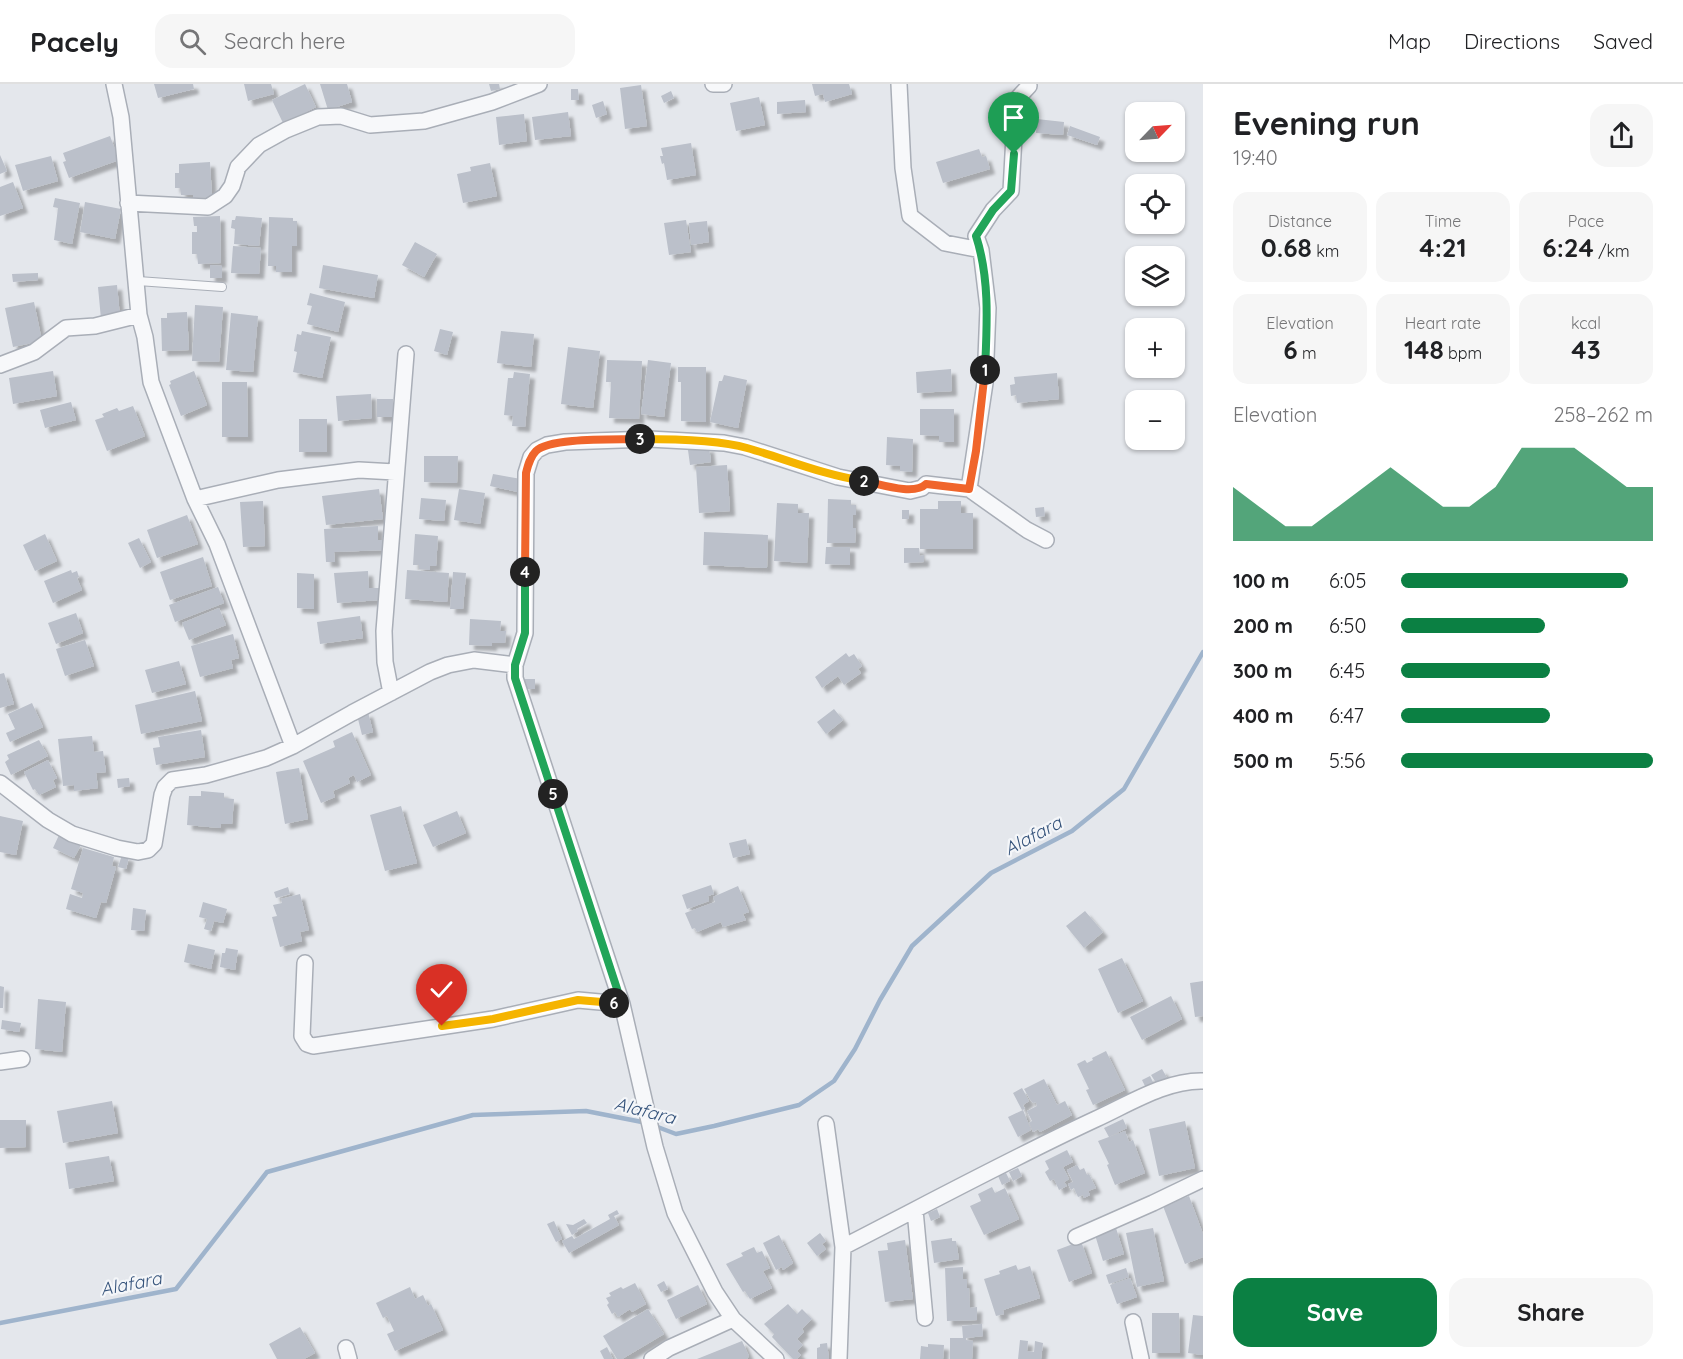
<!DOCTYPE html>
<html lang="en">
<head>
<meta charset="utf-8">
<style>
  :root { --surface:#fff; --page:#f6f6f6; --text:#202124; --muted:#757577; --line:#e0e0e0; --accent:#0b8043 }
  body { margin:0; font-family:Quicksand,sans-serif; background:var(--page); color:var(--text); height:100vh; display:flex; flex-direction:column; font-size:22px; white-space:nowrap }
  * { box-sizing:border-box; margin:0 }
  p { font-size:20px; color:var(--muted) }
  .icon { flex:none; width:33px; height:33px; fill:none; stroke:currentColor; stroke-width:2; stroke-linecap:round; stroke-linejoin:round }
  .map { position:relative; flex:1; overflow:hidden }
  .side { display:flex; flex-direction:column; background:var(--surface); width:480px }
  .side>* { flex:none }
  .needle { width:39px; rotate:65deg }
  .buttons { position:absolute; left:1125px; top:18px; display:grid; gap:12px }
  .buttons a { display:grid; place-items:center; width:60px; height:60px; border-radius:12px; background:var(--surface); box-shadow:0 2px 4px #0004; font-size:30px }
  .pin { position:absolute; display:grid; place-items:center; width:51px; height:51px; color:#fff; margin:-62px -26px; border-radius:50% 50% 50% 0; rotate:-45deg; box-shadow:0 0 6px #0007 }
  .pin .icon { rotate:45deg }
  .km { position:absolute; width:30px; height:30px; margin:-15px; border-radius:50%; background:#222; color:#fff; font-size:16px; line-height:30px; text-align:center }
  .round { display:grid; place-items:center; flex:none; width:63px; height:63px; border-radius:18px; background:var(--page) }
  .overview { display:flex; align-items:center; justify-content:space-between; height:102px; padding:0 30px }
  h1 { font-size:33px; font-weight:700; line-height:45px }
  .stats { display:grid; grid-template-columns:repeat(3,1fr); gap:9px; height:102px; padding:6px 30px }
  .stats div { display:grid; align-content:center; border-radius:15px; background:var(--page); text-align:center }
  .stats b { font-size:26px; font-weight:700 }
  .stats small { font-size:16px; font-weight:400 }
  .stats p { font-size:16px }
  .chart { height:168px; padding:12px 30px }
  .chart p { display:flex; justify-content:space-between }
  .chart svg { width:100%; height:108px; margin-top:6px; fill:var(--accent); opacity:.7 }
  .cta { display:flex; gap:12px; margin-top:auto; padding:12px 30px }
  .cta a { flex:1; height:69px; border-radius:18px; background:var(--accent); color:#fff; font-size:24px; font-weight:700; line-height:69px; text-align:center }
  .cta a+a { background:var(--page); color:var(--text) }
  ul { padding:0 30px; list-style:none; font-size:20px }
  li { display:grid; grid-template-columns:96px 72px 1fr; align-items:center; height:45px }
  li i { height:15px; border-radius:8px; background:var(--accent) }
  header { display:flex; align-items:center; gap:36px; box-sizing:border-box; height:84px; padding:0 30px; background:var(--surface); border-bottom:2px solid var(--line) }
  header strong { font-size:28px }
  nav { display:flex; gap:33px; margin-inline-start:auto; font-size:21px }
  .search { width:420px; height:54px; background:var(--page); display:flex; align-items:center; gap:15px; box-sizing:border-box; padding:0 21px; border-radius:18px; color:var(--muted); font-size:22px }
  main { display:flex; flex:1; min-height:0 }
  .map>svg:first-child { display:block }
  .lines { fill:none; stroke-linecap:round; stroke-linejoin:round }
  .stream { stroke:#9fb4cc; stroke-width:4.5 }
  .building { fill:#bbc0ca; filter:url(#shadow) }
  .lane-casing { stroke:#a9aeb7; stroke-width:10 }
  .street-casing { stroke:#a9aeb7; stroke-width:18 }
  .lane { stroke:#f7f8fa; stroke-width:8 }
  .street { stroke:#f7f8fa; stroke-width:15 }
  .split-1-casing { stroke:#fff; stroke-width:12 }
  .split-2-casing { stroke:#fff; stroke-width:12 }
  .split-3-casing { stroke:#fff; stroke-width:12 }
  .split-4-casing { stroke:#fff; stroke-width:12 }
  .split-5-casing { stroke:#fff; stroke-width:12 }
  .split-6-casing { stroke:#fff; stroke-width:12 }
  .split-7-casing { stroke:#fff; stroke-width:12 }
  .split-1 { stroke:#22a559; stroke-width:8 }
  .split-2 { stroke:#f0652b; stroke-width:8 }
  .split-3 { stroke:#f5b400; stroke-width:8 }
  .split-4 { stroke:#f0652b; stroke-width:8 }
  .split-5 { stroke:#22a559; stroke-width:8 }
  .split-6 { stroke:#22a559; stroke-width:8 }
  .split-7 { stroke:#f5b400; stroke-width:8 }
  .labels { text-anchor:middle; stroke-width:4.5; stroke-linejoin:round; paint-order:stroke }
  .water-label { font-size:18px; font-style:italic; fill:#34527a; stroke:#f4f6f9 }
</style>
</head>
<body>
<header>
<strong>Pacely</strong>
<div class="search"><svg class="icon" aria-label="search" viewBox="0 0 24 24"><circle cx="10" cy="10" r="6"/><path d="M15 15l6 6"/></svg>Search here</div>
<nav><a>Map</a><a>Directions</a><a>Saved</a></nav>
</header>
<main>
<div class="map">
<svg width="1203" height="1275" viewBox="0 0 1203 1275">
  <defs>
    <filter id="shadow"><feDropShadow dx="5" dy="5" stdDeviation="1.5" flood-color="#0004"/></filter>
  </defs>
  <rect width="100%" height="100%" fill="#e4e7ec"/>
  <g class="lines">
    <path class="stream" d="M655,1042L676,1050L714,1042L799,1021L834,997L855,965L880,916L912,862L991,789L1072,747L1124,705L1203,568
      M0,1239L176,1205L267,1088L473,1031L586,1027L647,1039"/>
  </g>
  <path class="building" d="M154,0H193L194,5L158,14Z
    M244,0H271L274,10L248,17Z
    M305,0L316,23L306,28L307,31L292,39L290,36L283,39L272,16Z
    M320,0H347L352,18L328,26Z
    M489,0H499L500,5L491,7Z
    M812,0H849L852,10L825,18L823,10L815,12Z
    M641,1L647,42L625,45L620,4Z
    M571,5H578L579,16H571Z
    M671,7L674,14L664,19L661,12Z
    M759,13L765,41L736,47L730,19Z
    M805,16L806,28L777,30V18Z
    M603,17L607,30L596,34L592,21Z
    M568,28L571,52L535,56L532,33Z
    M524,30L527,57L499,61L496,33Z
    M1037,35L1064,38L1063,51L1036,49Z
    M1070,42L1100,53L1097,61L1067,51Z
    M110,52L119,76L69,94L63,78L66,77L63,69Z
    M691,59L696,91L667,96L664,79L662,80L660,72H663L661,64Z
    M979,65L982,73L986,72L990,85L943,99L936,78Z
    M0,71L7,87L0,90Z
    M51,72L58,97L23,107L15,81Z
    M210,78L212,113L193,114V111H181L180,104H175V89H179V80Z
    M490,79L497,112L463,119L457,90L471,87L470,83Z
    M13,98L23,124L0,132V103Z
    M55,114L80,119L72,160L54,156L58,124L53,123Z
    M85,118L121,125L115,155L80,148Z
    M220,132L221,179L198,180L197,170H192V148H197V142H194L193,133Z
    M236,132L262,134L259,162L234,160L235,145L231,144L232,136H235Z
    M269,133L293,134V137H297V162H292V188H276V182H268Z
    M686,136L691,168L669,171L664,139Z
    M707,137L709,158L691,161L689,139Z
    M415,158L437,170L424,193L402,181Z
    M233,162L261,164L259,190L231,189Z
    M210,181L222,182V194H210Z
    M323,181L378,191L374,214L319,204Z
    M38,189V196L13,198L12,190Z
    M117,201L120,233L101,235L98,203Z
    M310,209L345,218L338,248L307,240L312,222L307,221Z
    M34,218L42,257L13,263L5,224Z
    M195,221L223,223L219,278L192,277Z
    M187,228L189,266L162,267L161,234H167V229Z
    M231,229L258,232L253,288L226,286Z
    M440,245L453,248L447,271L434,267Z
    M302,247L331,253L322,294L293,288L297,268L294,267L297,250L301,251Z
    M501,247L534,250L531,283L497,279Z
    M568,263L600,267L593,324L561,320Z
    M607,276L642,277L639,335L609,334L611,298H606Z
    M648,276L671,279L664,333L641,330Z
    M678,283H706V338L681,337V298H678Z
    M951,285L952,307L917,309L916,288Z
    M53,287L57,312L13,320L9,294Z
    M194,287L207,321L181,332L169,301L171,300L170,297Z
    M514,288L530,290L525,343L512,342L513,332L504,331L508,294H513Z
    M1057,289L1059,315L1017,319L1016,311L1011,312L1010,301L1015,300L1014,293Z
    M724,291L747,296L738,344L710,338L719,297H722Z
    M222,298H247L248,353H222Z
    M371,310L372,334L338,337L336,312Z
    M377,315H393V333H377Z
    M71,318L76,336L45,344L40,326Z
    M133,322L145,352L107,367L95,336L104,333L102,330L117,324L119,327Z
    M920,325H954V358H939V352L920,351Z
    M299,335H327V368H299Z
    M887,353L913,355L912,388L900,387V382L886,381Z
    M709,363L711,378L690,381L688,366Z
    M424,372H458L457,399L424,398Z
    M727,381L730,427L699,429L696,383Z
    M493,390L521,395L518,408L490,402Z
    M379,405L383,435L326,441L322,412Z
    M459,405L485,409L480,440L454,436Z
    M421,414L446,416L444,437L419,435Z
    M828,415L851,416V421H856V431H853V444H856L855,459H827Z
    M263,417L265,462L243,463L240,418Z
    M938,417H961V429H973V465H920V425H938Z
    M777,419L798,420V429H809L807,479L774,477Z
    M1044,423L1045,432L1036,433L1035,424Z
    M902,426H909V435H902Z
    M187,431L198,460L157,474L147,446Z
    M378,442V456H385V466L334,468L335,478H326L324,445Z
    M704,448L768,451L767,484L703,481Z
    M45,450L57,477L35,487L23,461Z
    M415,450L438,452L436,482H430V486L419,485V481H413Z
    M139,454L151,478L140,484L128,459Z
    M826,463H850V481L825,480Z
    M904,464H919L920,472L924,471V478L904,479Z
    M203,473L212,502L170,516L160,488Z
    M71,486L72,489L77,487L79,493L77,494L82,506L53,519L44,497Z
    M407,486L449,489L447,518L405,515Z
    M368,487L369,504H380L381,516L337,519L334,489Z
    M453,488L466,489L463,525H450Z
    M297,489L314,490V525L297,524Z
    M218,503L224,519L175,538L169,521Z
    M219,524L226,541L189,556L182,539Z
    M76,529L83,549L56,560L48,539Z
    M360,532L363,554L320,560L317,538Z
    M470,535L501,537L500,547H506L505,559H492V562L469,561Z
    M233,550L239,574L231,576L233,584L200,593L191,562Z
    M85,556L94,582L65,592L56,565Z
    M846,569L849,573L854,570L862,582L858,585L861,589L844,601L838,592L822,604L815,593Z
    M179,577L186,600L152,609L145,586Z
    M4,589L14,620L0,624V590Z
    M525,595H535V605H525Z
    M195,607L202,637L141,650L135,621Z
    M32,619L43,643L10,658L6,649L15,645L8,630Z
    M834,625L843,636L826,650L817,638Z
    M368,628L373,648L362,651L357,631Z
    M201,646L205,673L156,681L153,664L160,663L158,653Z
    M352,648L371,691L357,698L354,691L348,694L350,699L333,707L335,713L321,719L303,677L335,663L333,657Z
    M92,652L94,668L103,667L106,688L96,689L98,704L74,707V701L63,702L58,655Z
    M39,656L48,672L11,691L5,678L9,675L7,671Z
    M48,676L57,694L53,696L56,703L39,711L35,705L33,706L24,688Z
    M299,684L308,735L285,740L276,688Z
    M129,694L130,702L118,704L117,695Z
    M201,707L224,709V714L234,715L232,740H221L220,744L187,741L189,712H201Z
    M401,722L417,779L385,787L370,731Z
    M457,727L466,749L433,763L423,741Z
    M0,732L23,737L16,771L0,768Z
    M59,751L81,761L74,774L53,764Z
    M746,755L750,770L733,774L729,759Z
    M83,764L114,773L112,782L116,783L106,819L101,818L96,834L66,825L70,810L82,814L83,809L71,805Z
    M122,771L129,773L126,785L118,783Z
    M711,801L714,810L708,812L709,817L687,825L682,811Z
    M738,802L749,828L743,830L746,836L723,843L721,838L697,848L695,844L692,845L685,829L715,818L713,813Z
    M288,803L290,810L276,814L274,808Z
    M300,810L309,846L300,848L302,857L280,863L272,833L277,832L273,821L282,819L281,815Z
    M203,818L227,825L223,839L214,837L211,847L204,845L207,835L199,833Z
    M133,824L146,826L144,847L131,846Z
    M1085,827L1103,848L1084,864L1066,842Z
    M188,860L215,866L211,885L184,878Z
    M226,864L238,866L235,886L220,883L222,869H225Z
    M1122,874L1143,917L1118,929L1098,885Z
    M1203,897V932L1195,933L1190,899Z
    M0,902L4,903L3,924H0Z
    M1171,912L1182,935L1142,956L1130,933Z
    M38,915L66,918L62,968L35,965Z
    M2,936L21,939L19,948L1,945Z
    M1106,967L1125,1006L1093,1021L1086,1006L1089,1005L1077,980L1085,976L1087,979L1093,976L1092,974Z
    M1162,985L1169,997L1158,1002L1151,991Z
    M1150,992L1155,1002L1147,1006L1142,996Z
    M1044,995L1057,1021L1065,1017L1072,1031L1040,1048L1038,1045L1033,1048L1029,1039L1032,1037L1027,1027L1037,1022L1036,1018L1033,1019L1031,1017L1024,1005Z
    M1022,1004L1029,1017L1023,1021L1025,1025L1022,1026L1013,1009Z
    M112,1017L118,1049L63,1059L57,1027Z
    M1023,1026L1031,1046L1018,1053L1008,1033Z
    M1123,1035L1127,1044L1109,1053L1104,1044Z
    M0,1036H26V1063L0,1064Z
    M1185,1037L1195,1084L1159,1092L1149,1045Z
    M1125,1047L1129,1058L1133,1056L1145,1089L1115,1101L1107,1081L1109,1080L1098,1057Z
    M1067,1066L1073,1078L1063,1083L1069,1095L1064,1098L1067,1102L1059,1106L1054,1095L1050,1097L1045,1088L1049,1085L1045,1077Z
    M109,1072L114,1097L69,1105L65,1079Z
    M1077,1081L1080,1086L1084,1084L1087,1091L1089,1090L1096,1104L1088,1107L1090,1111L1084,1114L1083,1111L1078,1113L1074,1104L1071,1106L1068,1100L1073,1098L1067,1086Z
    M1018,1084L1022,1092L1013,1097L1009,1088Z
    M1006,1089L1010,1097L1002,1101L998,1092Z
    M992,1103L995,1109L1005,1104L1019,1135L984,1151L970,1122L981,1117L978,1110Z
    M1189,1112L1203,1150V1173L1185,1180L1163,1122Z
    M937,1125L940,1133L931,1137L928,1129Z
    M617,1126L619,1130L614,1132L619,1141L569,1169L562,1157L572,1152L574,1155L610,1135L608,1131Z
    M584,1135L587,1139L577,1145L578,1147L572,1151L566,1140L573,1141Z
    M554,1137L562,1155L556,1158L547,1140Z
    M1116,1144L1124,1170L1103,1177L1095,1151Z
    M1153,1144L1164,1197L1137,1203L1126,1149Z
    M820,1149L826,1157L822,1160L826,1165L817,1172L807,1159Z
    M779,1151L793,1179L783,1186L782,1183L776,1186L763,1159Z
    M952,1154V1157H956L959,1175L934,1179L931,1157Z
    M905,1156L913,1215L885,1218L878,1167L888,1166L887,1159Z
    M1081,1157L1092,1189L1069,1198L1057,1166Z
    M754,1163L757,1169L762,1167L770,1184L763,1187L772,1204L750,1215L745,1207L743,1208L726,1180L743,1172L741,1169Z
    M1016,1181L1018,1186L1030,1182L1040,1214L1003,1226L1004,1230L996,1232L984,1195L1000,1190L999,1187Z
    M963,1183V1195H967V1204H969L970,1224L977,1223V1236L947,1237L945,1184Z
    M1126,1184L1129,1193L1109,1200L1106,1191Z
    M1130,1194L1137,1213L1117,1220L1110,1201Z
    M664,1197L668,1205L661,1208L657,1201Z
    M635,1199L646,1220L632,1228L630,1225L618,1233L615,1228L612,1230L607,1221L609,1219L606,1214L611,1212L609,1209L621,1203L623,1205Z
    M698,1201L707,1220L676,1235L667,1216Z
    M410,1203L415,1215L423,1211L428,1222L431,1220L443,1246L395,1267L387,1250L394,1247L387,1232L383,1234L376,1219Z
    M788,1220L797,1230L802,1225L812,1235L802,1245L804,1248L797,1255L803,1261L797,1267L801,1271L797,1275H793L772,1253L774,1250L764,1240Z
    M648,1225L664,1250L622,1275H617L603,1252Z
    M1152,1229H1179L1180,1269H1152Z
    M1193,1231L1203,1232V1271L1188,1269Z
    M982,1240L983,1252L966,1254V1256L973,1257L972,1275H950V1254H963L962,1242Z
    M300,1243L315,1269L304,1275H277L269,1260Z
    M1020,1256L1028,1257L1027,1267L1034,1268L1035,1257L1043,1259L1041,1275H1018Z
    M742,1257L749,1272L747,1275H697Z
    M827,1259L829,1275H817V1264L820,1263V1260Z
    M928,1260L944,1261L943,1275H920L921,1262L928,1263Z
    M607,1263L613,1275H604L600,1267Z"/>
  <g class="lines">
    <defs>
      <path id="lane" d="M138,197L222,203"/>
      <path id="street" d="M114,0L121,33L139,231L145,253L151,298L195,415L217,460L293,662
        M713,0H724
        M899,0L903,84L910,132L945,159L981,166L988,224L985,299L969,405
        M128,119L208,123L225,112L232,102L238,83L259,61L286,46L318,33L341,32L370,41L424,37L492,18L539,0
        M981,166L976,152L993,126L1011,107L1016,16L1029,2
        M0,281L34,268L66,244L95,242L139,231
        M195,415L278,396L359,386L395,388
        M391,609L385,578L384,547L406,270
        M0,699L48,736L72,750L117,764L138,768L148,766L154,760L162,711L165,703L172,696L206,691L266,674L293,662L352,629L430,588L448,581L474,576L515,581
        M305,879L302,952L307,960L313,962L493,935L578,916L622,920
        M0,978L22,975
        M826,1040L843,1163L839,1275
        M915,1126L925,1234
        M1076,1153L1153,1119L1203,1095
        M843,1163C927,1120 1010,1075 1096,1035C1129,1020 1166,996 1203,997
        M1133,1238L1141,1275
        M346,1264L349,1275
        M652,1275L669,1264L733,1235
        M776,1275L733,1235L715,1208L675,1129L655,1063L622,920L515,594V581L525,549L526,389L531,373L537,366L547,361L565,358L649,355L724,359L745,363L838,393L910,407L922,404L926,400L969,405L1027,446L1046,456"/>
    </defs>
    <use href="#lane" class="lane-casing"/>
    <use href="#street" class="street-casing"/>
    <use href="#lane" class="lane"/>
    <use href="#street" class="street"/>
  </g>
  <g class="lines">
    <defs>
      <path id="split-1" d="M985,286C987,241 990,195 976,152L993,126L1011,107L1014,70"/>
      <path id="split-2" d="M864,397C880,400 914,412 926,400L969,405L976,367L985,286"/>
      <path id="split-3" d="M640,355C669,355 720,356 747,364C786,375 823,391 864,397"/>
      <path id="split-4" d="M525,488L526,389C528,381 530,373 536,367C550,353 618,356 640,355"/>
      <path id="split-5" d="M525,488V549L515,581V594L553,710"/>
      <path id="split-6" d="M553,710L622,920L614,919"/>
      <path id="split-7" d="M442,942L493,935L578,916L614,919"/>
    </defs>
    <use href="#split-1" class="split-1-casing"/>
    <use href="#split-2" class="split-2-casing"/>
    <use href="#split-3" class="split-3-casing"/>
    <use href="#split-4" class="split-4-casing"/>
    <use href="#split-5" class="split-5-casing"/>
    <use href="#split-6" class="split-6-casing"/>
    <use href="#split-7" class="split-7-casing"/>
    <use href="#split-1" class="split-1"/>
    <use href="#split-2" class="split-2"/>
    <use href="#split-3" class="split-3"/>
    <use href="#split-4" class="split-4"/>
    <use href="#split-5" class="split-5"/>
    <use href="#split-6" class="split-6"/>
    <use href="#split-7" class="split-7"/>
  </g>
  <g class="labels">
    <g class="water-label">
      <text transform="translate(1033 752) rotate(-28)" y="6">Alafara</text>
      <text transform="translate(645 1027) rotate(14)" y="6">Alafara</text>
      <text transform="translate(131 1200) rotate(-11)" y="6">Alafara</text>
    </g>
  </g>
</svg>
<div class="buttons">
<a><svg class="needle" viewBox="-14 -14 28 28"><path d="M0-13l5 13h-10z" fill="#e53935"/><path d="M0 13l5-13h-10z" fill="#757577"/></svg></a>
<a><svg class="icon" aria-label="locate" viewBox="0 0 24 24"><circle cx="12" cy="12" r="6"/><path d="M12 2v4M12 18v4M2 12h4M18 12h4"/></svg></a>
<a><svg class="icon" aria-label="layers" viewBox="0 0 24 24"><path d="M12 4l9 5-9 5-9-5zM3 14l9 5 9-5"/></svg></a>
<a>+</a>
<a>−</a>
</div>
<div class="pin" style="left:1014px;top:70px;background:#1e9e55"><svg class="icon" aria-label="arrive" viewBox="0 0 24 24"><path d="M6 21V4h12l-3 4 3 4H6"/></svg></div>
<div class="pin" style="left:442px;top:942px;background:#d93025"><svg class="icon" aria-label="check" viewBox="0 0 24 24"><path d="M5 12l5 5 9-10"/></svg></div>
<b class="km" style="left:985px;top:286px">1</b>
<b class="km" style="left:864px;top:397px">2</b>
<b class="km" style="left:640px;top:355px">3</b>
<b class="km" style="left:525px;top:488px">4</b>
<b class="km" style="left:553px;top:710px">5</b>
<b class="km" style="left:614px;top:919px">6</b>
</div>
<section class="side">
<div class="overview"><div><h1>Evening run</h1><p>19:40</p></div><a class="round"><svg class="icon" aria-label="share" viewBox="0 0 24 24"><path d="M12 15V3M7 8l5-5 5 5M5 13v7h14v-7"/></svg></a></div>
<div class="stats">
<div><p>Distance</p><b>0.68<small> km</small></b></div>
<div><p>Time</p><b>4:21</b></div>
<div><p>Pace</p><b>6:24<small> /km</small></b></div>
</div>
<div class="stats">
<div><p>Elevation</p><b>6<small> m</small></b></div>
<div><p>Heart rate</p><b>148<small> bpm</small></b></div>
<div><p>kcal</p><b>43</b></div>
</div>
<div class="chart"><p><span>Elevation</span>258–262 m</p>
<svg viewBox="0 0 160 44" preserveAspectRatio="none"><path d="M0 44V22L10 30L20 38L30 38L40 30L50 22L60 14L70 22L80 30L90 30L100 22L110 6L120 6L130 6L140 14L150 22L160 22V44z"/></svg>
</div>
<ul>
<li><b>100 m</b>6:05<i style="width:90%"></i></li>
<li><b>200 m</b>6:50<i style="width:57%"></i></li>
<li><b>300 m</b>6:45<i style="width:59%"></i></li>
<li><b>400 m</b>6:47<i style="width:59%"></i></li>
<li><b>500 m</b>5:56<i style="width:100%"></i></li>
</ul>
<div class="cta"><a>Save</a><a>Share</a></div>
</section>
</main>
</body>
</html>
